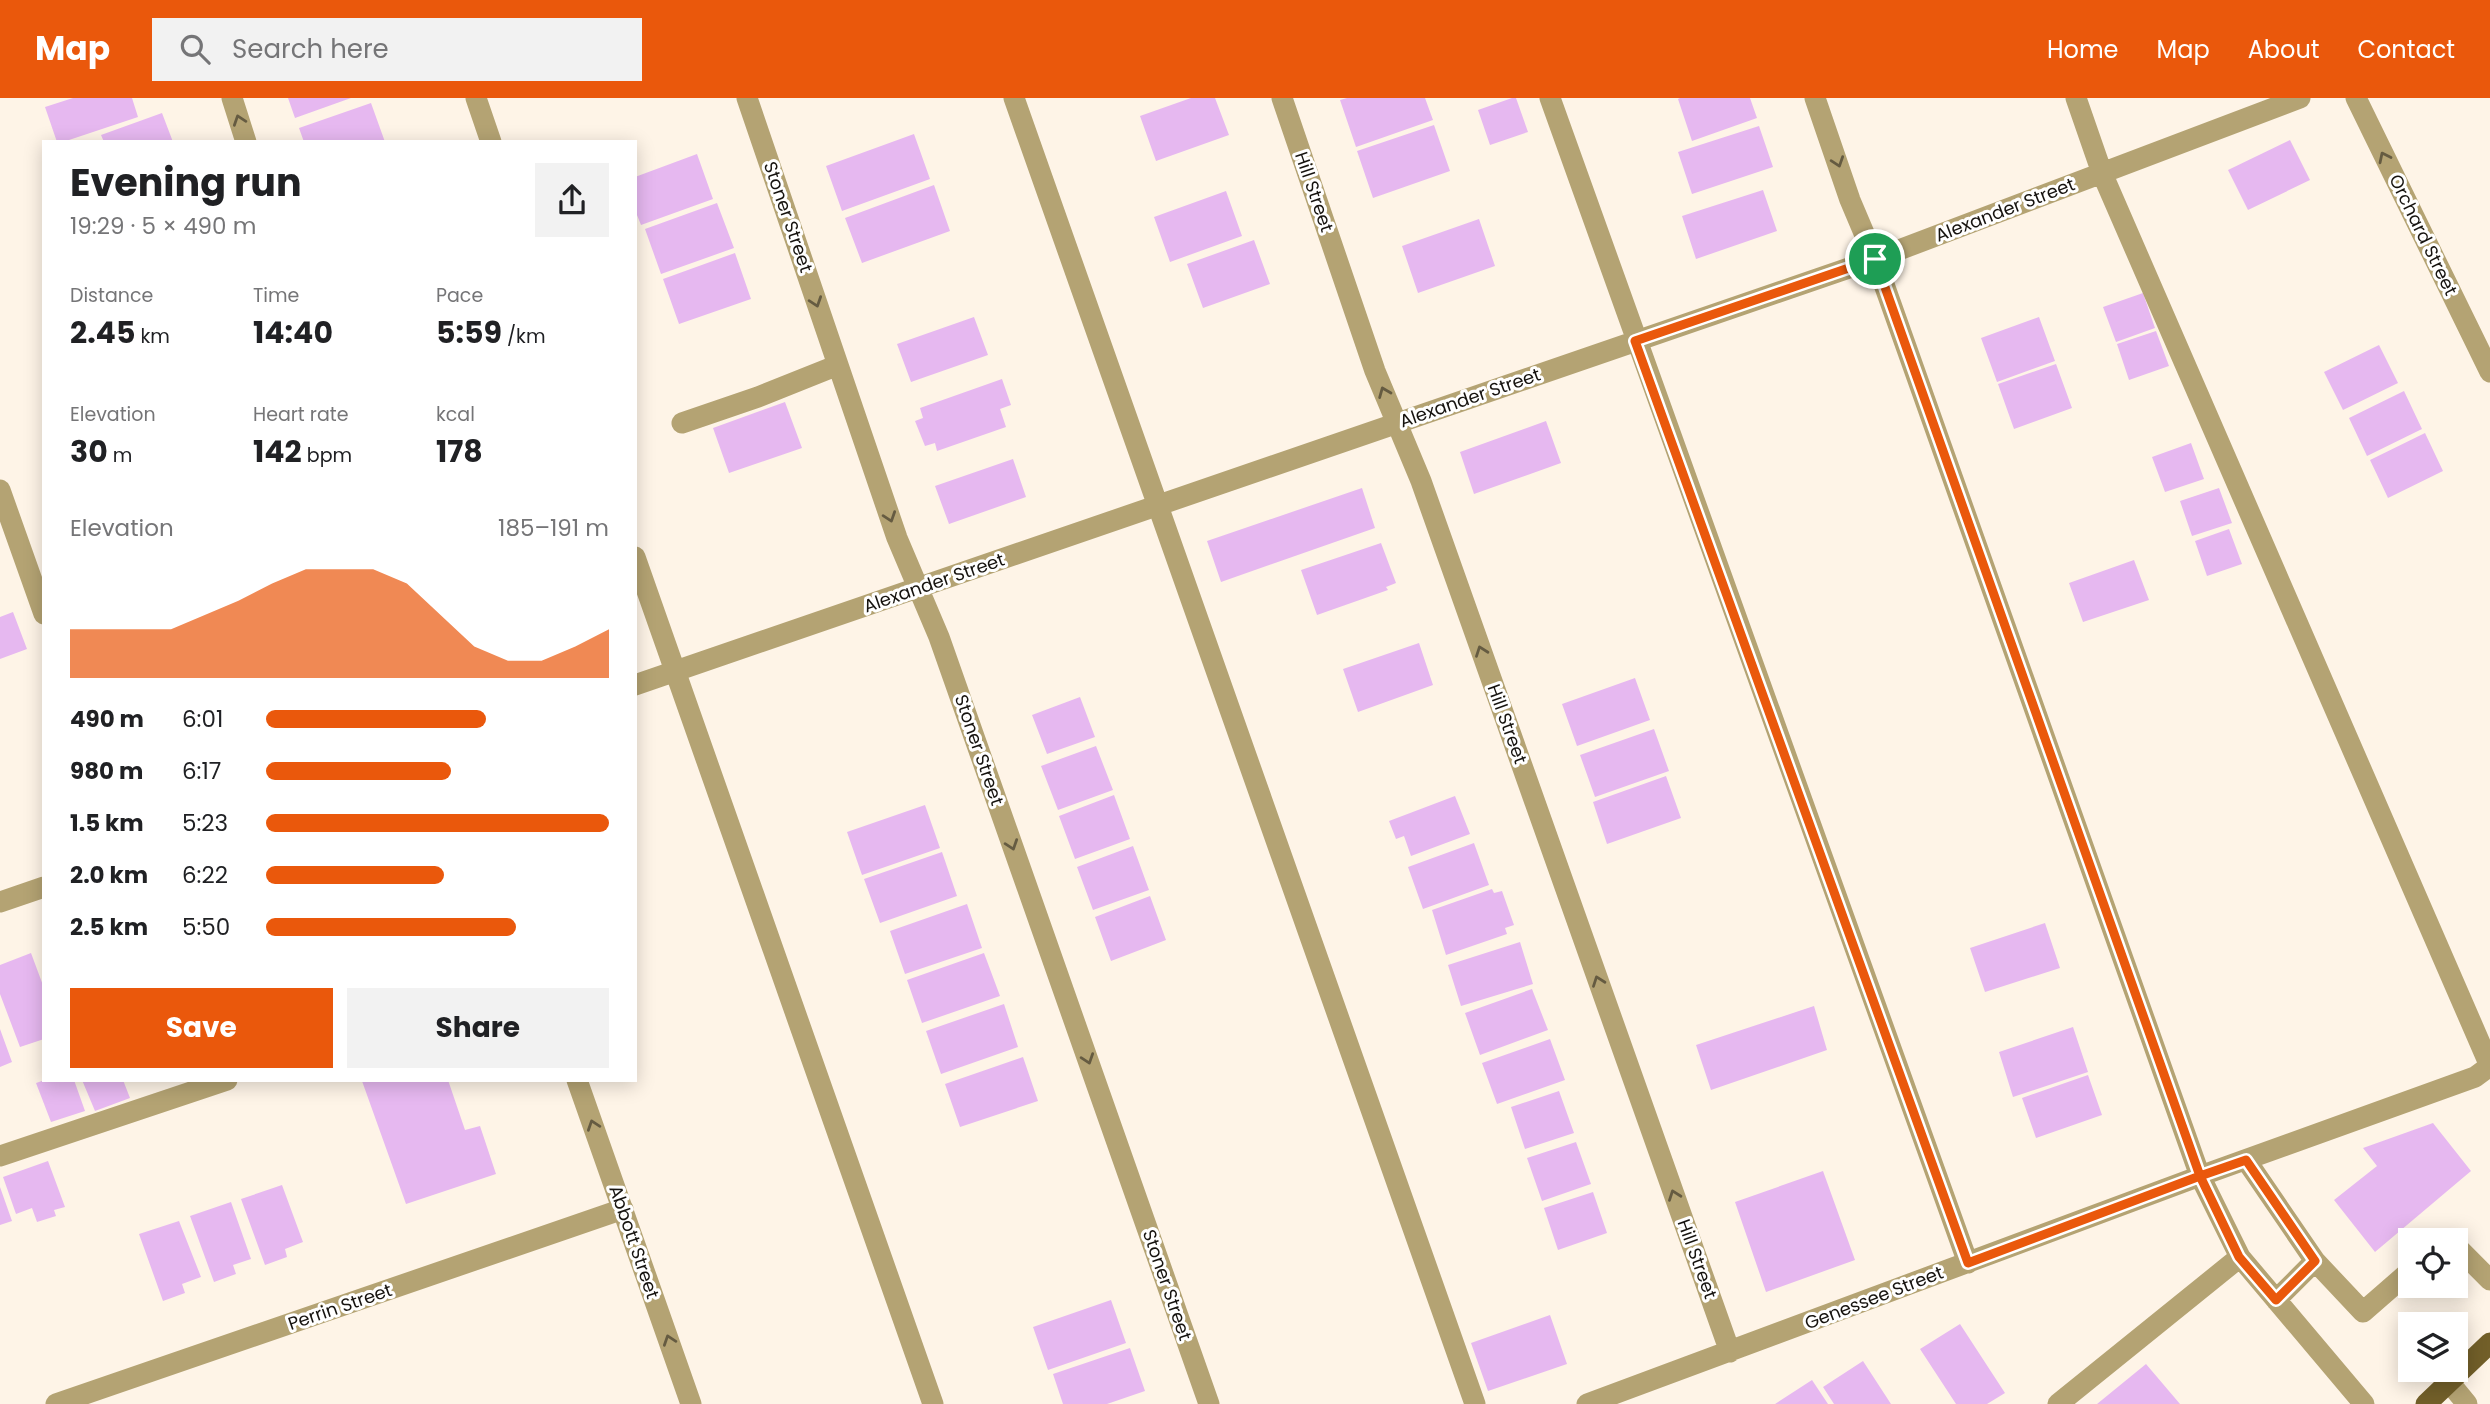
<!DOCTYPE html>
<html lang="en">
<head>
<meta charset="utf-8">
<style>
  :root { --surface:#fff; --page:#f2f2f2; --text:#202124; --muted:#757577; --accent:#ea580c }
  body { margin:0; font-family:Poppins,sans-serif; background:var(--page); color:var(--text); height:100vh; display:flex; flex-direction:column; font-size:26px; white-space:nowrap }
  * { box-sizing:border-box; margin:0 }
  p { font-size:23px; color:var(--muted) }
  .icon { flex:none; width:38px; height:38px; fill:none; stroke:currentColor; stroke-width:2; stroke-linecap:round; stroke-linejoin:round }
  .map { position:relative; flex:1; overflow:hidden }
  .sheet { position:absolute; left:42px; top:42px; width:595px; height:942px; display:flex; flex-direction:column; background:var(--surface); border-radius:0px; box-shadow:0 4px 18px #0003 }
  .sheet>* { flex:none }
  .fabs { position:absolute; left:2398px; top:1130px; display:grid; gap:14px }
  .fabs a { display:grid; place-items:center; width:70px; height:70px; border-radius:0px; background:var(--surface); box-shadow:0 4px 18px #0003; font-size:35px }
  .pin { position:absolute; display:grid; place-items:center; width:60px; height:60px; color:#fff; margin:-30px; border:4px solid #fff; border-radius:50%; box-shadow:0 2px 7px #0007 }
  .round { display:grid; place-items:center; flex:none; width:74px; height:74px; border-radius:0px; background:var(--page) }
  .summary { display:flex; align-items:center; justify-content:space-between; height:119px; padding:0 28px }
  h1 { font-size:38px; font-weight:700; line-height:52px }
  .metrics { display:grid; grid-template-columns:repeat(3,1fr); gap:10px; height:119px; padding:7px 28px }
  .metrics div { display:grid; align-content:center }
  .metrics b { font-size:30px; font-weight:700 }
  .metrics small { font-size:19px; font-weight:400 }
  .metrics p { font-size:19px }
  .chart { height:196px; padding:14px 28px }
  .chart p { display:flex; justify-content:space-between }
  .chart svg { width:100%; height:126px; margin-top:7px; fill:var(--accent); opacity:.7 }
  .primary-button { display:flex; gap:14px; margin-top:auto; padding:14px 28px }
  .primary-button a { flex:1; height:80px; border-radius:0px; background:var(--accent); color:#fff; font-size:28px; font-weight:700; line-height:80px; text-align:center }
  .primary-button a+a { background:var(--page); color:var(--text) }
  ul { padding:0 28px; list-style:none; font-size:23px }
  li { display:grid; grid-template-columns:112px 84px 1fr; align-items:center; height:52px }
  li i { height:18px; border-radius:9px; background:var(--accent) }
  header { display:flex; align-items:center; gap:42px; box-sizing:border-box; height:98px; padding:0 35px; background:var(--accent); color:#fff }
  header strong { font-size:33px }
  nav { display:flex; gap:38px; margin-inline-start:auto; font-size:24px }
  .search { width:490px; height:63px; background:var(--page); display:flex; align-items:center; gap:18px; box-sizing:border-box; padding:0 24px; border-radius:0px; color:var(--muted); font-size:26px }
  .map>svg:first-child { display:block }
  .building { fill:#e6b8f0 }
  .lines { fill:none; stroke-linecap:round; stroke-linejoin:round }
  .minor { stroke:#b4a373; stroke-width:21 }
  .major { stroke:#725f29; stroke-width:21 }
  .oneway { stroke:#655b41 }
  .route-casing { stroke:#fff; stroke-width:14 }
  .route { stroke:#ea580c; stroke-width:9 }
  .labels { text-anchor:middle; stroke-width:6; stroke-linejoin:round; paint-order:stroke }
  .street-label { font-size:18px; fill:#16130f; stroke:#fff }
</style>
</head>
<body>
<header>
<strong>Map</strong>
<div class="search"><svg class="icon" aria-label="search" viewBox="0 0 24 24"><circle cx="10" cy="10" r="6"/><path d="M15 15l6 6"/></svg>Search here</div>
<nav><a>Home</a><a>Map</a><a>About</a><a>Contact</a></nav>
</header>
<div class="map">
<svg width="2490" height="1306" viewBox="0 0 2490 1306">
  <rect width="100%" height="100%" fill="#fef4e7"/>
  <path class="building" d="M73,0H132L138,19L63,44H57L45,9Z
    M288,0H351L295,20Z
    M1191,0H1215L1229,37L1156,63L1140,18Z
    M1347,0H1425L1433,22L1356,49L1340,2Z
    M1512,0H1516L1528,34L1490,47L1478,12Z
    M1680,0H1750L1757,20L1692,43L1678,1Z
    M371,5L385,44H304L299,30Z
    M162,15L173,44H104L101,37Z
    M1434,27L1450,73L1373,100L1357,53Z
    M1759,28L1773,69L1692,96L1678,54Z
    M914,36L930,81L842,113L826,68Z
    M2290,42L2310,82L2248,112L2228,72Z
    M697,56L713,101L641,127L635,112V79Z
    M934,87L950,133L862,165L845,120Z
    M1763,92L1777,133L1696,161L1682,118Z
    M1226,93L1242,138L1170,164L1154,119Z
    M717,105L734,150L661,176L645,131Z
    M1479,121L1495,168L1418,195L1402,148Z
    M1254,142L1270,186L1203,210L1187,166Z
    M735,155L751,201L679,226L663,181Z
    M2143,195L2155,230L2116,244L2103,209Z
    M974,219L988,257L911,284L897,246Z
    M2039,219L2055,263L1997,284L1981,240Z
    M2156,233L2169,268L2129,282L2117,246Z
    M2379,247L2398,285L2343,312L2324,274Z
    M2056,266L2072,310L2014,331L1998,286Z
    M1002,281L1011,307L1000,311L1006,329L937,353L935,345L925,348L915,323L923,320L920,310Z
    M2404,293L2422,331L2367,358L2349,320Z
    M785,304L802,350L729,375L713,330Z
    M1546,323L1561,365L1474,396L1460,354Z
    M2425,335L2443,373L2388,400L2370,362Z
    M2191,345L2204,381L2165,394L2152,359Z
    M1013,361L1026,399L949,426L935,388Z
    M1362,390L1375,430L1221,484L1207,443Z
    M2219,390L2232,425L2192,438L2180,403Z
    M2229,431L2242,466L2207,478L2195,443Z
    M1381,445L1396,485L1386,489L1388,492L1317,517L1301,472Z
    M2134,462L2149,502L2083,524L2069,485Z
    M13,514L27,551L0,561V519Z
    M1419,545L1433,587L1358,614L1343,571Z
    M1635,580L1650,622L1577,648L1562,606Z
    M1080,599L1095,639L1047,656L1032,617Z
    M1654,631L1669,673L1595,699L1580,657Z
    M1096,648L1113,692L1058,712L1041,668Z
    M1666,678L1681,720L1607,746L1593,704Z
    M1114,697L1130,741L1075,761L1059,718Z
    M1455,698L1470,736L1411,758L1404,738L1396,741L1389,723Z
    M925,707L940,750L862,777L847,734Z
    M1474,745L1489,787L1423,811L1408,769Z
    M1133,748L1149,792L1093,812L1077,769Z
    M942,754L957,798L880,825L864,781Z
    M1492,791L1494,795L1502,793L1514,827L1505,830L1507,836L1446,857L1432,812Z
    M1150,798L1166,842L1111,863L1095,819Z
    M967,806L982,850L905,876L890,833Z
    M2045,825L2060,870L1985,894L1970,850Z
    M1520,844L1533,886L1461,908L1448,867Z
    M31,855L44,890V941L20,949L0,896V867Z
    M984,855L1000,898L922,925L907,882Z
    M1532,891L1548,932L1480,957L1465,915Z
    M1004,906L1018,949L941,976L926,933Z
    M1814,908L1827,952L1711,992L1696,947Z
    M2073,929L2088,974L2013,999L1999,954Z
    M0,931L12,964L0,969Z
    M1550,941L1565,982L1497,1006L1482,965Z
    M1023,959L1038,1003L960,1029L945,986Z
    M2088,977L2102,1017L2036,1040L2022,1000Z
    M45,982H74L85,1013L51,1024L36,985Z
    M82,982H123L130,1000L95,1013Z
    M366,982H448L465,1032L480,1028L496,1076L406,1106L362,983Z
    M1559,993L1574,1035L1525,1051L1511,1009Z
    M2433,1025L2471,1073L2375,1154L2334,1102L2377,1068L2363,1050Z
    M1576,1044L1591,1086L1542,1103L1527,1060Z
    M48,1063L65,1109L54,1112L56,1118L37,1124L32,1110L16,1116L3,1079Z
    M1823,1073L1855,1162L1766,1194L1735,1104Z
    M282,1087L303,1144L285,1151L287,1159L265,1167L241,1101Z
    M0,1089L12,1123L0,1127Z
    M1593,1094L1607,1135L1558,1152L1544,1110Z
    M231,1104L251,1161L233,1167L236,1176L214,1184L190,1118Z
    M179,1123L201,1179L182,1186L185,1195L163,1203L139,1136Z
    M1111,1202L1126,1245L1048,1272L1033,1229Z
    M1550,1217L1567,1266L1488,1293L1471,1245Z
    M1960,1226L2005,1295L1987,1306H1956L1920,1251Z
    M1130,1250L1145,1293L1107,1306H1063L1053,1276Z
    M1863,1263L1891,1306H1834L1823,1289Z
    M2146,1266L2180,1306H2097Z
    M1812,1282L1828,1306H1775Z"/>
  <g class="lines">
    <path class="minor" d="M232,0L246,44
      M476,0L491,44
      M747,0L897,440L939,539L1209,1306
      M1014,0L1475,1306
      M1282,0L1375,273L1421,383L1730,1254
      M1550,0L1968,1165
      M1815,0L1850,102L1875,161L2200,1078L2240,1159L2364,1306
      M2076,0L2102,75L2490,968
      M2356,0L2490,274
      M682,325L758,299L838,267
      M0,392L44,516
      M635,459L933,1306
      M635,587L1875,161L2300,0
      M0,804L44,789
      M577,982L691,1306
      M0,1058L227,982
      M2246,1062L2315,1163
      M2455,1147L2490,1182
      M2276,1202L2315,1163L2363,1214L2410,1173
      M2449,1284L2467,1306
      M56,1306L623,1111
      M1587,1306L2200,1078L2475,979L2490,968
      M2058,1306L2240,1159"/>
    <path class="major" d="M2426,1306L2490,1245"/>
  </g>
  <defs><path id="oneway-chevron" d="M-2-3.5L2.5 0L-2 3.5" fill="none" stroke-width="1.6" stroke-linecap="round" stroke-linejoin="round" transform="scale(1.75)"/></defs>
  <g class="oneway">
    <use href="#oneway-chevron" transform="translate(239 22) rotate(-109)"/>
    <use href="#oneway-chevron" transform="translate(2384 59) rotate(-116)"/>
    <use href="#oneway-chevron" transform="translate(1838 64) rotate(71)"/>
    <use href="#oneway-chevron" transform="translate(816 204) rotate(71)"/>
    <use href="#oneway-chevron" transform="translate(1384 294) rotate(-112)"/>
    <use href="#oneway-chevron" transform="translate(890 419) rotate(71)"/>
    <use href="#oneway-chevron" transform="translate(1481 553) rotate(-110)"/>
    <use href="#oneway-chevron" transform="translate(1012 747) rotate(71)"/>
    <use href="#oneway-chevron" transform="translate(1598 883) rotate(-110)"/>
    <use href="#oneway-chevron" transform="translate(1088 961) rotate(71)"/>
    <use href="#oneway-chevron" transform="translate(593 1027) rotate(-109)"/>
    <use href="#oneway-chevron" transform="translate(1674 1097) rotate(-110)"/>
    <use href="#oneway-chevron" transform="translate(669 1242) rotate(-109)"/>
  </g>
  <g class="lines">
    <defs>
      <path id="route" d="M1875,161L1635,243L1968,1165L2200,1078L2239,1159L2276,1202L2315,1163L2246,1062L2200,1078L1875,161"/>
    </defs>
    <use href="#route" class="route-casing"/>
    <use href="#route" class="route"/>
  </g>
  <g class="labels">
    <g class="street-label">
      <text transform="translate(1314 94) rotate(71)" y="6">Hill Street</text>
      <text transform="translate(2005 112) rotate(-21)" y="6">Alexander Street</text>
      <text transform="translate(788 119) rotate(71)" y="6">Stoner Street</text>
      <text transform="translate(2423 137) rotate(64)" y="6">Orchard Street</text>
      <text transform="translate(1470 300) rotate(-19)" y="6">Alexander Street</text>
      <text transform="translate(934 485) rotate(-19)" y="6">Alexander Street</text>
      <text transform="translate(1507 626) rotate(70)" y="6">Hill Street</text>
      <text transform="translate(979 652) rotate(71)" y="6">Stoner Street</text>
      <text transform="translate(634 1144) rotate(71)" y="6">Abbott Street</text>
      <text transform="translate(1697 1161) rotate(70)" y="6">Hill Street</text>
      <text transform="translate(1167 1187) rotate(71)" y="6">Stoner Street</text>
      <text transform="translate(1874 1200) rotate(-21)" y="6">Genessee Street</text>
      <text transform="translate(340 1209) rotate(-19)" y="6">Perrin Street</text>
    </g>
  </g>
</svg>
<div class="fabs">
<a><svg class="icon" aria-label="locate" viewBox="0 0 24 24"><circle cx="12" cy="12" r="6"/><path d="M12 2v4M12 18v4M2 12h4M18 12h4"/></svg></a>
<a><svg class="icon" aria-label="layers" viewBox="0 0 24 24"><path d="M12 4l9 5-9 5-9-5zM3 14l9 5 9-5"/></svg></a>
</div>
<div class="pin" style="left:1875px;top:161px;background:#1e9e55"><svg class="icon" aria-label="arrive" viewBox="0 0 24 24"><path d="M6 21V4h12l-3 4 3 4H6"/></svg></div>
<section class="sheet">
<div class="summary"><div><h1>Evening run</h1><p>19:29 · 5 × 490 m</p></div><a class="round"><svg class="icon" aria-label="share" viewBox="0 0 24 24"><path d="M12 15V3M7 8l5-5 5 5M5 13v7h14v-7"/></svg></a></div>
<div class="metrics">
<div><p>Distance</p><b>2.45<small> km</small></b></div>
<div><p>Time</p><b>14:40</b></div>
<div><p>Pace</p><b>5:59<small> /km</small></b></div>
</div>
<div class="metrics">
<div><p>Elevation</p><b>30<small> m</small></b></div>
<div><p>Heart rate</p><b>142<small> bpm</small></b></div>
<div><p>kcal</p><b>178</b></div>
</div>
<div class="chart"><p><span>Elevation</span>185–191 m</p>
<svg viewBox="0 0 160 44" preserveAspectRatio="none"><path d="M0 44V27L10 27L20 27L30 27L40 22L50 17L60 11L70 6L80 6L90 6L100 11L110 22L120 33L130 38L140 38L150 33L160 27V44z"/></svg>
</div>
<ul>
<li><b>490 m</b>6:01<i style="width:64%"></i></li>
<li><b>980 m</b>6:17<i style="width:54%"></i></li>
<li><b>1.5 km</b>5:23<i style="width:100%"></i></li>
<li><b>2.0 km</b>6:22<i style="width:52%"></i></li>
<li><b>2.5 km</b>5:50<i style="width:73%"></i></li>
</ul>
<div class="primary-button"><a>Save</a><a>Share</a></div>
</section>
</div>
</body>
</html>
